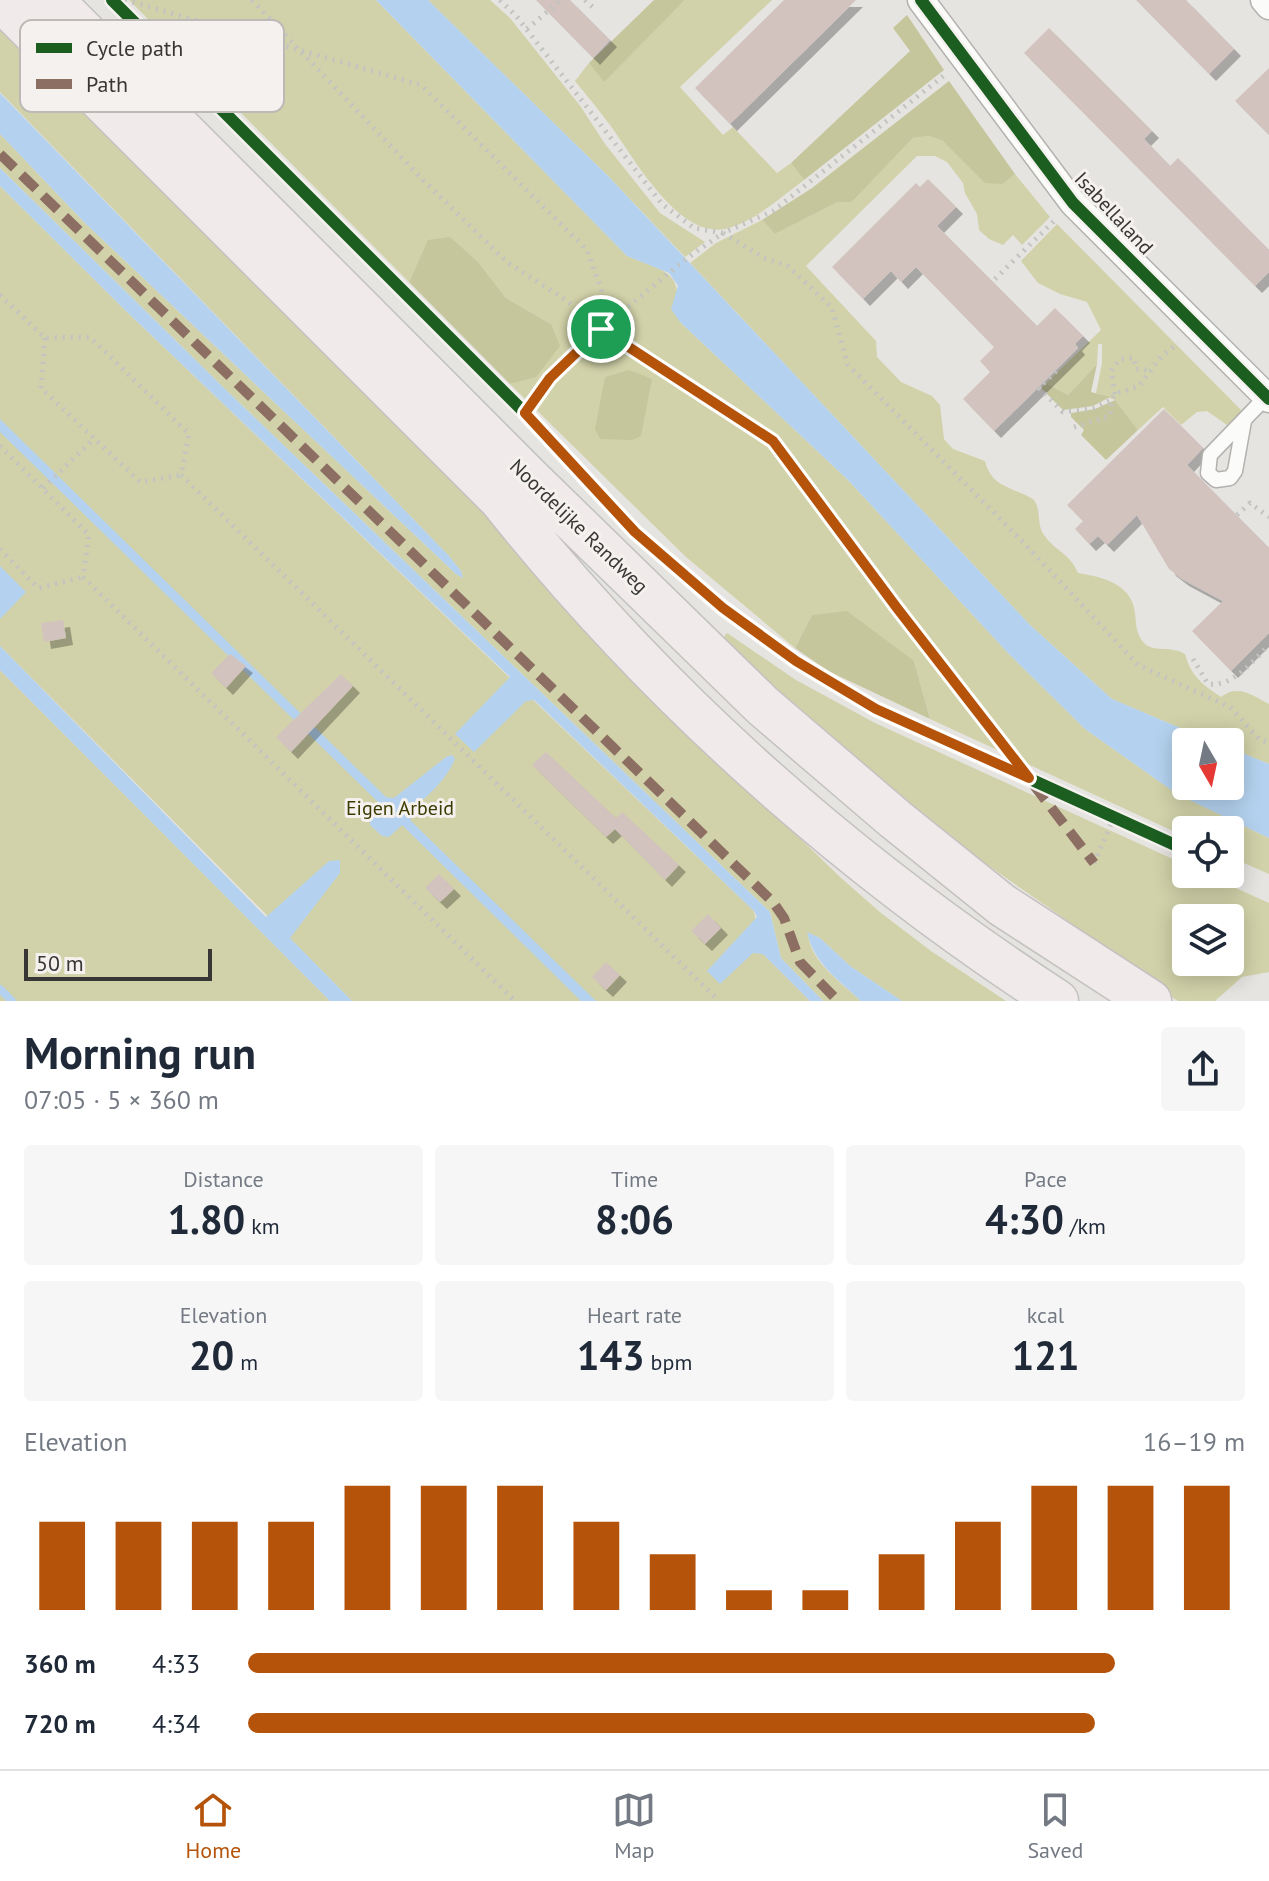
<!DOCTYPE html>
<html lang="en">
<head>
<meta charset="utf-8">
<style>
  :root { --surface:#fff; --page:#f6f6f7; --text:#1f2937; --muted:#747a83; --line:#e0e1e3; --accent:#b45309 }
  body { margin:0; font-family:"PT Sans",sans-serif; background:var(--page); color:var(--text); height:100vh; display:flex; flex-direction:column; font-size:30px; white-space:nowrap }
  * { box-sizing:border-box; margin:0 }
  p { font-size:26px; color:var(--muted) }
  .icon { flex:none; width:44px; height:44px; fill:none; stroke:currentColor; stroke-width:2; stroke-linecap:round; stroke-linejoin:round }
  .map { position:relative; height:1001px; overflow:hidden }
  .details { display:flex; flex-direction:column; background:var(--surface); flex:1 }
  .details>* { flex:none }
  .needle { width:52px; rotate:171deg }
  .controls { position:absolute; left:1172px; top:728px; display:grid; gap:16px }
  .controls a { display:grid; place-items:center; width:72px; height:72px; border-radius:8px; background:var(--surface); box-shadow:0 4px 20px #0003; font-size:40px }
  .scale { position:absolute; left:24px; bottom:20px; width:188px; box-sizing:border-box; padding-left:8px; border:4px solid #383735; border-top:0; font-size:22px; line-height:28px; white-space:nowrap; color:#383735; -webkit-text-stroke:6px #f4f1ee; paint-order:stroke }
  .pin { position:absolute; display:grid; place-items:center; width:68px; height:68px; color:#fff; margin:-34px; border:4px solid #fff; border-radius:50%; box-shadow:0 2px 8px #0007 }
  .round { display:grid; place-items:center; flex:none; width:84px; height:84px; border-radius:8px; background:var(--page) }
  .overview { display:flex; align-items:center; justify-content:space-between; height:136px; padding:0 24px }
  h1 { font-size:44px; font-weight:700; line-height:60px }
  .metrics { display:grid; grid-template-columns:repeat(3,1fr); gap:12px; height:136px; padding:8px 24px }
  .metrics div { display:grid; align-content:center; border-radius:8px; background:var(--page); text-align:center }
  .metrics b { font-size:40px; font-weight:700 }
  .metrics small { font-size:22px; font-weight:400 }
  .metrics p { font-size:22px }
  .chart { height:224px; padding:16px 24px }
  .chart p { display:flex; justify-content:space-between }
  .chart svg { width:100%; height:144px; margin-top:8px; stroke:var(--accent); stroke-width:6 }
  ul { padding:0 24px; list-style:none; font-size:26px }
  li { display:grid; grid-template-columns:128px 96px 1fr; align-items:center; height:60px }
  li i { height:20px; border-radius:10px; background:var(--accent) }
  .tabs { display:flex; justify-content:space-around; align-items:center; height:112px; border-top:2px solid var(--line); background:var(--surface); font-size:22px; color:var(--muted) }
  .tabs a { display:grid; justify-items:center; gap:4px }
  .tabs .active { color:var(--accent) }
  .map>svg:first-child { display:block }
  .green { fill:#d1d2a9; fill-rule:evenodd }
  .forest { fill:#c6c69d }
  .water { fill:#b4d2ef }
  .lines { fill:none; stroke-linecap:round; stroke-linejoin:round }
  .stream { stroke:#b4d2ef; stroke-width:8 }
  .building { fill:#d2c3be; filter:url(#shadow) }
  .service-casing { stroke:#b3b2b0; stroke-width:17 }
  .minor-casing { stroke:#b3b2b0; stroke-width:29 }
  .primary-casing { stroke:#c3c2c1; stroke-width:45 }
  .path { stroke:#c3c3c2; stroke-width:5; stroke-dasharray:2 6; stroke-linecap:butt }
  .service { stroke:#fbfbfa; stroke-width:14 }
  .minor { stroke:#fbfbfa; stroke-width:26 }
  .primary { stroke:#f0eaeb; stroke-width:42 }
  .quiet { stroke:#8d6e63; stroke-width:10; stroke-dasharray:20 10; stroke-linecap:butt }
  .cycleway-casing { stroke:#f4f1ee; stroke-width:17 }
  .cycleway { stroke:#1b5e20; stroke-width:12 }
  .route-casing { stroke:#fff; stroke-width:16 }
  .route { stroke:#b45309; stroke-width:10 }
  .labels { text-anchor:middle; stroke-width:6; stroke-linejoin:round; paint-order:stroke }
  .street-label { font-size:20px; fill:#383735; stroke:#f4f1ee }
  .park-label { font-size:20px; fill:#3b3b00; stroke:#f4f1ee }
  .key { fill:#f4f1ee; stroke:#bcb9b6; stroke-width:2 }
  .key-label { font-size:22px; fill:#383735 }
</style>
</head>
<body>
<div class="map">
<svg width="1269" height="1001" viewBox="0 0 1269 1001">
  <defs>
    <filter id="shadow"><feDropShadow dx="7" dy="7" stdDeviation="0" flood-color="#0004"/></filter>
  </defs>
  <rect width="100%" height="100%" fill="#e6e4e1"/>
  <path class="green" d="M129,0H376L627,256C674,275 678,269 680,322L848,480L1008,653L1085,729L1177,794L1269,838V874L1230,857V830H1186V837L930,719L914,661L812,615L795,648L686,557L510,384L536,376L551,324L506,298L479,263L428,241L409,282Z
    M428,0H490L510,18L581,107L605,144L660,213L705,242L685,257L609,177Z
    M685,0H772L680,87L723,135L733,127L777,173L791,163L804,180C781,197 753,223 725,229C677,238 633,156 610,125C599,110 587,96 575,81L589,63L604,81Z
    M0,23L458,483L654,697L840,877L881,913L931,951L1006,1001H902L850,966L820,938L808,933C810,962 841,982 861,1001H823L781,958L770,912L224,388L0,168V134L85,223L456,574L463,578L461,571L449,556L0,92Z
    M929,136L943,141L965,161L1003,184L1015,174L1050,217L1022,245L1013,235L1003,245L989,239L979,230L977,214L965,193L963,183L947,162L935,156H917L806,266L876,341L877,357L901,382L932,396L940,405L944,439L953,449L985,461C991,487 1012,487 1033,499C1042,509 1036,524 1044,535C1055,551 1070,553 1078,573C1103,577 1132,584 1135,613C1136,624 1136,634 1144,643C1154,653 1170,645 1185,654C1191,676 1202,684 1221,697C1238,684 1252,695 1269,704V764L1230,748V742H1213L1112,699L1030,625L690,263L716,243L762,220L775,234L838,202H852L913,138Z
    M0,186L126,311L754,911L763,954L810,1001H352L0,646Z
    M1057,224L1242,411L1227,425L1207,411L1197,412L1181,425L1163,407L1138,430L1115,400L1096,393L1102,363V344H1098L1097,364L1068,395L1046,383L1101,330L1087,302L1060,294L1038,283L1021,261Z
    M727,633L796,680L875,723L1186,865V874H1205L1269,903V972L1242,977L1215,1001H1178L1097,951L1098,942L986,864L820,730L723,638ZM1186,918H1230V962H1186Z
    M0,670L330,1001H0Z"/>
  <path class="forest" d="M654,0H685L604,82L589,63Z
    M907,15L944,70L804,180L791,163L910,51L893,28Z
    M949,81L1015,174L1003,184L985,183L943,141L929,136L913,138L852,202H838L775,234L762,220L812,188Z
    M450,237L479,263L506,298L551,324L560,346L536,377L510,384L409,282L428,240Z
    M1097,364L1091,392L1110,397L1093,406L1063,410L1041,388L1046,383L1068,395Z
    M629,370L652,379L641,436L632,440L600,439L595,429L605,377Z
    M1115,400L1138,430L1106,460L1081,435L1084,430L1071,417V413L1095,409Z
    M847,611L914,661L930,719L828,671L795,648L812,615Z"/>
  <path class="water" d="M376,0H428L609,177L1030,625L1112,699L1213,742H1186V786H1230V748L1269,764V838L1177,794L1085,729L1008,653L848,480L680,322L671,309L678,286L669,273L627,256Z
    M0,93L449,556L461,571L463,578L456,574L85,223L0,134Z
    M0,168L224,388L770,912L781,958L823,1001H810L763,954L753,953L720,984L707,971L757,917L754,911L534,700L526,701L474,752L455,734L510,677L126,311L0,186Z
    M0,419L386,797L394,798L446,757L452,755L455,759C446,781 427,796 410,812L411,821L596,1001H581L402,825L389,837L382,836L370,825V817L382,806L0,432Z
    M0,566L26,592L0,619Z
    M0,646L266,917L329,861L340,860V873L290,938L352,1001H330L0,670Z
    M807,932L820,938L850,966L902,1001H861C838,979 814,964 807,932Z"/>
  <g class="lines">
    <path class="stream" d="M0,989L12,1001"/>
  </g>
  <path class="building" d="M536,0H570L610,40L593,58Z
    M784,0H856L730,124L695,88Z
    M1136,0H1186L1234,49L1209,74Z
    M1049,28L1152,131L1144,139L1170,166L1178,158L1269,250V272L1255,286L1024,53Z
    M1269,68V135L1235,101Z
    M928,179L956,207L937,226L1037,326L1055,308L1083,336L1075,344L1078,348L994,431L963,399L990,372L980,361L994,347L916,267L901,282L891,271L863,299L832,267L916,183L920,187Z
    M1164,409L1203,448L1187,465L1269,548V633L1231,671L1192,631L1223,601L1182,579L1169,569L1137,515L1107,545L1098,536L1089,544L1075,529L1083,521L1067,505Z
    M63,620L66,638L44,642L41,623Z
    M230,654L246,666L226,688L211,673Z
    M341,674L353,686L291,752L276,737Z
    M546,752L616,818L622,812L679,865L665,880L615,829L606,837L532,765Z
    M439,874L454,889L440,902L425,888Z
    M708,914L721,928L705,944L691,931Z
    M606,962L620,975L606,990L592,977Z"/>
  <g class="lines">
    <defs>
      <path id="service" d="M1244,421L1235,471L1230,478L1216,480L1208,473L1210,455L1266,397"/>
      <path id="minor" d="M921,0L1073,203L1269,399
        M1264,0L1269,6"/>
      <path id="primary" d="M1,0L500,499C656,695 846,864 1057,1001
        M52,0L529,478L763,706L895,819L1002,905L1150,1001"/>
    </defs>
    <use href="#service" class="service-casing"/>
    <use href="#minor" class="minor-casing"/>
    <use href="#primary" class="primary-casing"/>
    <path class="path" d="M125,0L421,85L587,250L612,319
      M252,0L422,179L508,263L566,300L601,329L550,378L525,413
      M500,0L517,17L662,204L694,228L723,233L773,211L947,73
      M585,0L595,9
      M527,29L561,0
      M995,279L1057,218
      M0,295L45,338L90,337L189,434L181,475
      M45,338L41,388L140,482L181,475
      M1056,371L1039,388L1063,412L1094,408L1111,400
      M1115,394L1111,371L1120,359L1134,358L1136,369L1149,370
      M1074,427L1110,416L1112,400L1115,394L1139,386L1161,357L1178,343
      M0,446L89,535L83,577
      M181,475L719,1001
      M43,488L94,439
      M1237,515L1250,503L1269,517
      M0,549L38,588L83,577
      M83,577L515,1001
      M1193,659L1208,684C1234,687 1252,661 1269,645
      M1029,778L897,608L773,441L601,329L686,259L723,233L764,258L788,266L832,308L848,365L1021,540L1138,665L1230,707L1259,739L1269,743
      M1094,863L1114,817"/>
    <use href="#service" class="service"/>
    <use href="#minor" class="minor"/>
    <use href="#primary" class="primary"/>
    <path class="quiet" d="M0,154L773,902L784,918L800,962L838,1001
      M1033,784L1094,863"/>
    <defs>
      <path id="cycleway" d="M112,0L525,413L635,532L723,608L796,661L876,709L1186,850
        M921,0L1073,203L1269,399"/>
    </defs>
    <use href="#cycleway" class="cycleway-casing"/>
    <use href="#cycleway" class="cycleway"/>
  </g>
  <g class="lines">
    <defs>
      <path id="route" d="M601,329L773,441L897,608L1029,778L876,709L796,661L723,608L635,532L525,413L550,378Z"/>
    </defs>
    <use href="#route" class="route-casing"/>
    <use href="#route" class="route"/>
  </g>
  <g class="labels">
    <g class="street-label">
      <text transform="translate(1114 213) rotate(47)" y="7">Isabellaland</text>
      <text transform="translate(579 526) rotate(44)" y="7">Noordelijke Randweg</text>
    </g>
    <g class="park-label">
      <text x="400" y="815">Eigen Arbeid</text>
    </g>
  </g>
  <rect x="20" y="20" width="264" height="92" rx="12" class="key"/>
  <rect x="36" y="43" width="36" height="10" fill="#1b5e20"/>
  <rect x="36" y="79" width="36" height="10" fill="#8d6e63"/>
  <g class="key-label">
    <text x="86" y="56">Cycle path</text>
    <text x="86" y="92">Path</text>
  </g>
</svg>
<div class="controls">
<a><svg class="needle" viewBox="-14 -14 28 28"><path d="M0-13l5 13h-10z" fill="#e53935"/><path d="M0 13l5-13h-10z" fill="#747a83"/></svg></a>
<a><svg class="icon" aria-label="locate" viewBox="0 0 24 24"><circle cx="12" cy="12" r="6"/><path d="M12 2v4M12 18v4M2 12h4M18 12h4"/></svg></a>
<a><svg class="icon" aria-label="layers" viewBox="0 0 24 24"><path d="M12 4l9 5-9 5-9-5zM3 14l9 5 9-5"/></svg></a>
</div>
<div class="scale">50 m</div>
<div class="pin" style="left:601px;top:329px;background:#1e9e55"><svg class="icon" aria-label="arrive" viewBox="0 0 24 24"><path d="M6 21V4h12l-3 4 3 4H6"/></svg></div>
</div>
<section class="details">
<div class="overview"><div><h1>Morning run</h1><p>07:05 · 5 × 360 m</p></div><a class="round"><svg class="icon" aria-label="share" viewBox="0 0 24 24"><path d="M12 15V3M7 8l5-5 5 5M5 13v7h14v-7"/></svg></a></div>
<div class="metrics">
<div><p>Distance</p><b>1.80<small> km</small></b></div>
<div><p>Time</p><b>8:06</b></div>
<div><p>Pace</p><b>4:30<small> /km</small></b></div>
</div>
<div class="metrics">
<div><p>Elevation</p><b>20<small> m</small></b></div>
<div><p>Heart rate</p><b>143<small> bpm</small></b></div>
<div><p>kcal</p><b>121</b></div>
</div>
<div class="chart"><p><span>Elevation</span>16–19 m</p>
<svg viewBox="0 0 160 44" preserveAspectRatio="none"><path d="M5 44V17M15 44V17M25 44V17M35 44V17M45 44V6M55 44V6M65 44V6M75 44V17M85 44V27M95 44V38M105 44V38M115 44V27M125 44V17M135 44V6M145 44V6M155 44V6"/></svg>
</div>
<ul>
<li><b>360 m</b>4:33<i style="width:87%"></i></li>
<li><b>720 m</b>4:34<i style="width:85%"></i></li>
</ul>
</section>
<nav class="tabs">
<a class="active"><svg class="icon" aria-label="home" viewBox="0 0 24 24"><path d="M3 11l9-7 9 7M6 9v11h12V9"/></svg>Home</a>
<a><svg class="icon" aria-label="map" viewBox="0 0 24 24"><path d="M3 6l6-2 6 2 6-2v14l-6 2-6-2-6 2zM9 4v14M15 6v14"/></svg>Map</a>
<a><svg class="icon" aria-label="saved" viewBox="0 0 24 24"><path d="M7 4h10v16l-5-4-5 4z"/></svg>Saved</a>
</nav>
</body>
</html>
